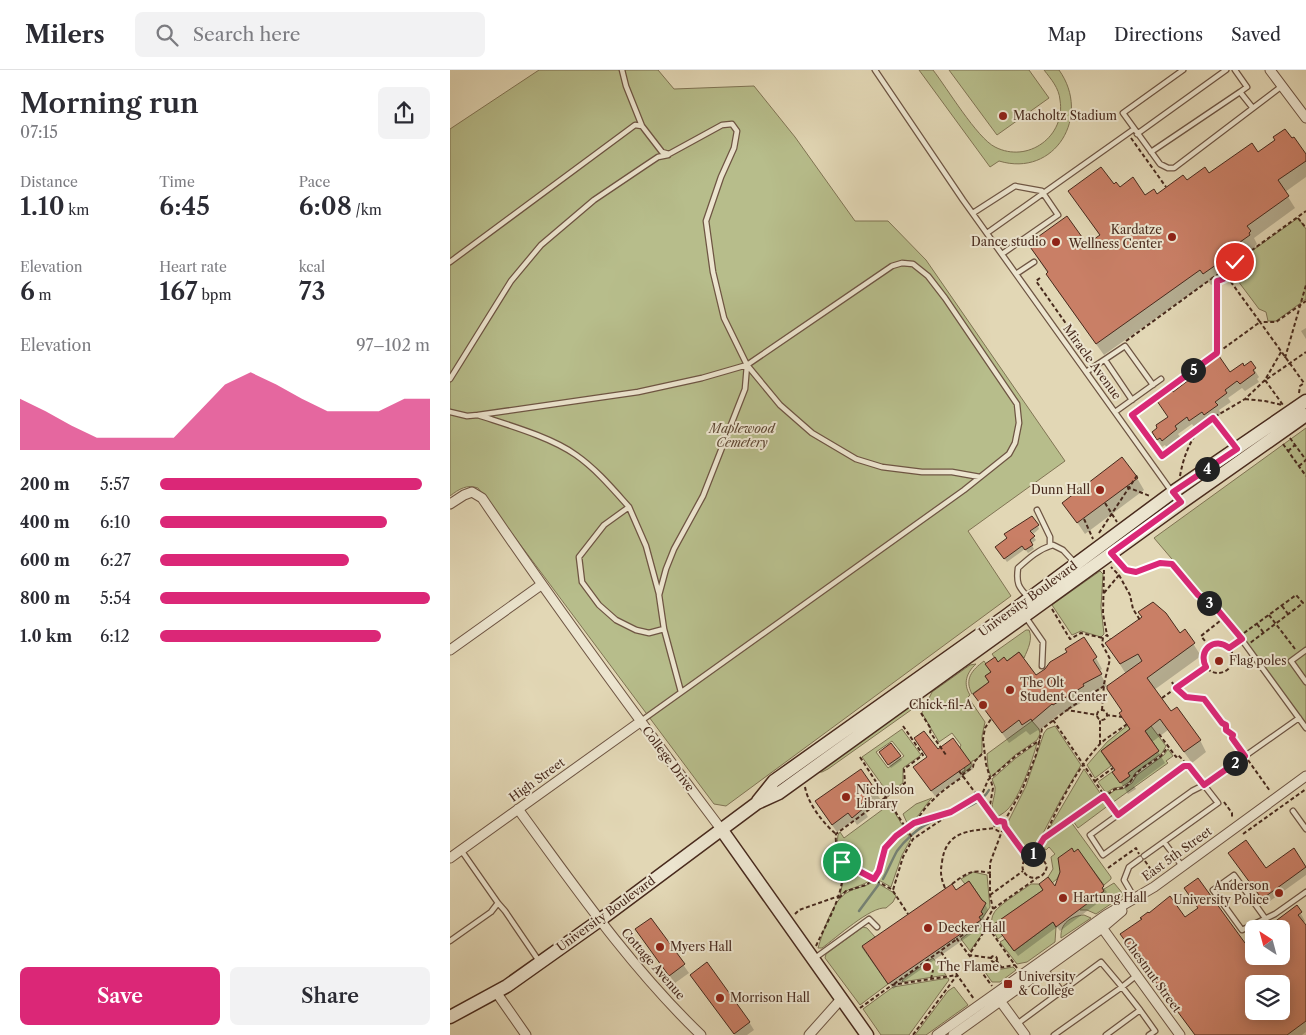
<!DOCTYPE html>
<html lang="en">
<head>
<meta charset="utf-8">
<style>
  :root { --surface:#fff; --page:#f2f2f3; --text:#2b2b33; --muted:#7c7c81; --line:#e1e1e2; --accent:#db2777 }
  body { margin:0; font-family:"Libre Caslon Text",serif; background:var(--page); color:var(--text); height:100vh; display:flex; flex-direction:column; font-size:19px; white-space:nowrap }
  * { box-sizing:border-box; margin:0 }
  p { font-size:16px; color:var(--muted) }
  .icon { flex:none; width:28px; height:28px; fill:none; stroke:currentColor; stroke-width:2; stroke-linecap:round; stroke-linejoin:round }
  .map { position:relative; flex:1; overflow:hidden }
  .sheet { display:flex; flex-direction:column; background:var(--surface); width:450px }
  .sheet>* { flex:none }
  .needle { width:32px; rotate:324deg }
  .fabs { position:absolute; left:795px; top:850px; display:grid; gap:10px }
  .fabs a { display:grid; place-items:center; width:45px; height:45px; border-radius:8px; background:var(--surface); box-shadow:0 2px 12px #0003; font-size:25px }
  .pin { position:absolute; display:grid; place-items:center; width:42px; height:42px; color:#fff; margin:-21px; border:2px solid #fff; border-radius:50%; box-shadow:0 1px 5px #0007 }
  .km { position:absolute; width:25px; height:25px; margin:-12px; border-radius:50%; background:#222; color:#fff; font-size:14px; line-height:25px; text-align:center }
  .round { display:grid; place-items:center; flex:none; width:52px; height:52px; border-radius:8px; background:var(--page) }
  .overview { display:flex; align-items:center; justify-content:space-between; height:85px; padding:0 20px }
  h1 { font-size:28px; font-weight:600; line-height:38px }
  .metrics { display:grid; grid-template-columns:repeat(3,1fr); gap:8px; height:85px; padding:5px 20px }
  .metrics div { display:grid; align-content:center }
  .metrics b { font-size:25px; font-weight:600 }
  .metrics small { font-size:14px; font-weight:400 }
  .metrics p { font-size:14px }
  .chart { height:140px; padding:10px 20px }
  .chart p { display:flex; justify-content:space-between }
  .chart svg { width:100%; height:90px; margin-top:5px; fill:var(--accent); opacity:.7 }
  .action { display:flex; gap:10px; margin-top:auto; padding:10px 20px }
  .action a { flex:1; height:58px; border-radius:8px; background:var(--accent); color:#fff; font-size:20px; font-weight:600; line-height:58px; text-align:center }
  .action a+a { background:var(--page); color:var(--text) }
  ul { padding:0 20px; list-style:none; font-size:16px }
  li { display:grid; grid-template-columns:80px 60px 1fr; align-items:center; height:38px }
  li i { height:12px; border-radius:6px; background:var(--accent) }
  header { display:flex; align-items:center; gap:30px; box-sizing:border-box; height:70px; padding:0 25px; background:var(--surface); border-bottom:1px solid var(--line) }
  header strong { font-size:24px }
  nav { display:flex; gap:28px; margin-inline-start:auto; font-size:18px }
  .search { width:350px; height:45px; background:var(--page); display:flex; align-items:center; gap:12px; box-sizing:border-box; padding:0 18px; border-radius:8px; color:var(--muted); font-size:19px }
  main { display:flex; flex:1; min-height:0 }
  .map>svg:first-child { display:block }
  .green { fill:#b7bd8b; stroke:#807454; fill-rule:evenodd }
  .shadow { fill:#0003; fill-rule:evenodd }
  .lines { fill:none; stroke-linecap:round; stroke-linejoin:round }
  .stream { stroke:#768071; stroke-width:2.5 }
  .building { fill:#c97f66; stroke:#482a1d; fill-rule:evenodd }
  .lane-casing { stroke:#6e5543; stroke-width:7 }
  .street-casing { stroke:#6e5543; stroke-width:11 }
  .secondary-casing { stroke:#482a1d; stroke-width:15 }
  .path { stroke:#482a1d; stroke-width:2; stroke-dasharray:4 2.5; stroke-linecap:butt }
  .lane { stroke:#ece5cf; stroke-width:4.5 }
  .street { stroke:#ece5cf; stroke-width:9 }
  .secondary { stroke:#ece5cf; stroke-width:12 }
  .route-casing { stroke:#fff; stroke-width:10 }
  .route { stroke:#db2777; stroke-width:6 }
  .poi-dot { fill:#8f2418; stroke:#ece5cf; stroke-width:2 }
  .labels { text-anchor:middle; stroke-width:4; stroke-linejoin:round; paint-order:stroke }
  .poi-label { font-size:12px; fill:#482a1d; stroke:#ece5cf; text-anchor:start }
  .street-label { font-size:12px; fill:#482a1d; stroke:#ece5cf }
  .park-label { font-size:12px; font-style:italic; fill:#5e4733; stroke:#ece5cf }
</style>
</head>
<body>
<header>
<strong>Milers</strong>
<div class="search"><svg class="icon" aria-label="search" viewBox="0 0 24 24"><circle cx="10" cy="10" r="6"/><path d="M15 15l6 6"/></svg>Search here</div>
<nav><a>Map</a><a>Directions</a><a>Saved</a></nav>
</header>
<main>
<section class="sheet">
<div class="overview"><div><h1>Morning run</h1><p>07:15</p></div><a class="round"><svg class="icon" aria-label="share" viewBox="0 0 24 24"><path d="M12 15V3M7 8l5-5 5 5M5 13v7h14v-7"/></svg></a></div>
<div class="metrics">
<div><p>Distance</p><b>1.10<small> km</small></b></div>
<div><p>Time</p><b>6:45</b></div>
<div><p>Pace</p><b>6:08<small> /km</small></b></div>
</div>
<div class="metrics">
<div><p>Elevation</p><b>6<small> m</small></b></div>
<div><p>Heart rate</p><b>167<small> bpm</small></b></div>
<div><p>kcal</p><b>73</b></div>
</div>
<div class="chart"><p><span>Elevation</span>97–102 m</p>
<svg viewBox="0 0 160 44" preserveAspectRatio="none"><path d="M0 44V19L10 25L20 32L30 38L40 38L50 38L60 38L70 25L80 12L90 6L100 12L110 19L120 25L130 25L140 25L150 19L160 19V44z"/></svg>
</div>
<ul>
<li><b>200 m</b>5:57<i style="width:97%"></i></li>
<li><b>400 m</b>6:10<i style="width:84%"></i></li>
<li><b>600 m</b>6:27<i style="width:70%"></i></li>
<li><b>800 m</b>5:54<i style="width:100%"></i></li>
<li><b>1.0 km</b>6:12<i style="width:82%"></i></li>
</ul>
<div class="action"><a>Save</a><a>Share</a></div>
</section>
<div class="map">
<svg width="856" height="965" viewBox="0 0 856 965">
  <rect width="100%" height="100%" fill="#e2d7b5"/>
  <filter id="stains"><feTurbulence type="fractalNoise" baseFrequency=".004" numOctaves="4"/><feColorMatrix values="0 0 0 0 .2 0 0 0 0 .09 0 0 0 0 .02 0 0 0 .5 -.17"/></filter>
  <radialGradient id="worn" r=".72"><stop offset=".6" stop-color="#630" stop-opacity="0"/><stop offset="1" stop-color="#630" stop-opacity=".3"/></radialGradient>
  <path class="green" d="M89,0H208L224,19L304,16L345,67L405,151H438L476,190L615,391L518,461L561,526L276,736L264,734L28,418C17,414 9,419 0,426V59Z
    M469,0H483C497,18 527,68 545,77C578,94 616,66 610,30C609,18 601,9 594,0H609C642,46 605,108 549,91L540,97Z
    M499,0H579L599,28L547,65Z
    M848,148L856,159V229L826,251H818L816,242L809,239L782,203L785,193Z
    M856,358V658L796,576L704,468Z
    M650,501L653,504L651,537L654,564L651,567L631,561L622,565L602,535Z
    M576,560H579C583,569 578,579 574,588L569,582L557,591L548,592L542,584Z
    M534,591L541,602L535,606L539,612L522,624C514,609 522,600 534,591Z
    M526,594C516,603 513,614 520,625L518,627L535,652L532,666V683L527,689L522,691L521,697L513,703L512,702L515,700L510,677L511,675L502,663L489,672L472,643L482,622L520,595Z
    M465,632L461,640L378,699L372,702H366Z
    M582,651L589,659L590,664L587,670L565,685L541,707L538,698L537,684Z
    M678,655L680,659L651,681L661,696L645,708L637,695L657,672Z
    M605,656L631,695L611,729L590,769L575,779L557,754L576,716L594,663L597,659Z
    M701,656L716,676L712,683L685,703L681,711L671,717L664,718L656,723L648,712L662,702L671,713L680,706L678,703L709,681L695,661Z
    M452,659L471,685L453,698V713L438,723L412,687ZM442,671L454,686L438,698L426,682Z
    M587,673C583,689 569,729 557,740C554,743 550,745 547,747C537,737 546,729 545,717C544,714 543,712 542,709L566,688Z
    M718,679L723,686L716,691L718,693L662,733L657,726L665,720L673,719L682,713L687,705L714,685Z
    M634,699L652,726L601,762L600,757Z
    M482,728C474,736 467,750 458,755L453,744L466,734Z
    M654,728L659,735L628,758L623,751Z
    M436,737L442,738L454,758C447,764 439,773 433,776L434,779L428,801L424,808C404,798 384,789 388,765L390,762L394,768Z
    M621,752L661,807V809L654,815L628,780L624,782L622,779L607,809L602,813L598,807L603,799L601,787L605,784L599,777L596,780L592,775L593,772Z
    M456,761L461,769L452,785L441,817L425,808C439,788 430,776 456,761Z
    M394,795L422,809C412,817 400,817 390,825L395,803Z
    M523,802L537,805L540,837L531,850L529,847L533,844L531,841L536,833L532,830L519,811L515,814L511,809Z
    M424,811L444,823L446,826L443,832L436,838C421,836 386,868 372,878H368C373,863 382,830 398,822C407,817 416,817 424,811Z
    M664,813L674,825L646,844L637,840H630L626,836Z
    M581,814H589L593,820L545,854L553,865L548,869C543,862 539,850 544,843C547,836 573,820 581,814Z
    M634,845L641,848L611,868C610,853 621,846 634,845Z
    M603,852L606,857L605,872L577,892L567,894L550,872L555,869L564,881Z
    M530,854L535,860L520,881L511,869Z
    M413,857L417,858L425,867L412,877L438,914L410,935L375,888L376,884Z
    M483,888L496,905L452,912L453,909Z
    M563,897L566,900L550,912H542L535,902Z
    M498,908L499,910L459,965H431L413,939L443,917Z
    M504,917L518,935L476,965H465L498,921Z"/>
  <path class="shadow" d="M808,83L856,86V107L835,122L845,138L804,168L807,174L805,176L806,178L789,189L791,193L761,215L758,211L654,285L604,216L598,204L579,175H637L650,166L619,121L663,116L695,127L707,126Z
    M856,258V269L851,261Z
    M800,293L809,307L807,309L809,312L795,321L792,318L778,328L781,332L769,340L771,344L759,352L757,349L745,358L742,354L728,364L731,368L717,378L715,375L712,377L703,363L719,348L716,325L780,304Z
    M687,408L694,420L635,464L614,433Z
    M588,456L589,459L582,465L586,470L581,474L584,479L578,483L575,479L557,492L549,481Z
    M735,561L751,586L704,620L720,643L750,670L756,682L742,693L718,660L702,672L715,693L684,716L686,719L678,724L652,682L681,660L673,642L676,604L657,574L730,564Z
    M646,588L652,599L649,601L657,616L639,626V628L619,640L610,646L609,644L589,661L588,660L580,665L576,661L559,673L525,624L540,613L542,603L548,594L557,593L586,606Z
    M488,681L520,693L523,699L485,726L464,698Z
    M432,686L450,687L452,690L441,698Z
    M410,701L431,730L415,742L418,747L407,755L404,750L387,762L371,740Z
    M843,780L856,797V805L816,834L783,788L815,800Z
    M628,781L653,817L657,822L654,824L656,827L610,861L607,857L568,886L549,860L605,819L624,783Z
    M735,819L804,886H831L847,837L855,851L853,853L856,858V962L852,965H745L676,872L735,849L749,839ZM804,914H831V941H804Z
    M506,822L535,834L538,840L534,848L535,851L532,853L533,856L443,919L417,882Z
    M201,849L239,903L225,913L191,867Z
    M246,913L299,952L304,960L297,965H285Z"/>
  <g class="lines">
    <path class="stream" d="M433,809C438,800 442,790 447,781C454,771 468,758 479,753C497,743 529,738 539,720
      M409,841L429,814"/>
  </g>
  <path class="building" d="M835,59L842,68L844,67L856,84V91L828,110L839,126L797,156L801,161L799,163L800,165L783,177L786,181L753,204L750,200L646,274L596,204L598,202L578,174L617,146L637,174L650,165L618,121L651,97L664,114L666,112L670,117L683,107L695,125L704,119L707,124L733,105L737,110L755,97L759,103L802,73L808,82L825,70L823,67Z
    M765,286L767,288L769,286L780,302L793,293L794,296L801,291L806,298L803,300L805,303L790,314L787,311L775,320L777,323L765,332L768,335L754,345L752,342L739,351L737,347L725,356L727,359L712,371L710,368L707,370L702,362L707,358L706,355L718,347L707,331L709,329L707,327L715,321L716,324L721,320L723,322L752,300V298L759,293L758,291Z
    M672,387L688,408L627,453L612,433Z
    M582,446L589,455L580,461L585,466L580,470L583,475L575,480L572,476L554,489L545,477L557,468L554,464Z
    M703,532L716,543L730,563L735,559L745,573L697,608L721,641L727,637L751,670L734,682L710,649L695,661L709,681L678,703L680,706L670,713L662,702L665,700L651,681L680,659L669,643L672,641L657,619V616L692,591L688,584L670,594L655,573L692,547L688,542Z
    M634,567L647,587L643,590L652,604L633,614L634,616L613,629L603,635L602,634L582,651L581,649L572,655L569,650L552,663L523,624L539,612L535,606L541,602L535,594L545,587L548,592L554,587L557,591L569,582L586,605L595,599L600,592L617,582L615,579Z
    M474,661L488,679L503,668L521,693L481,721L463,697L477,687L464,668Z
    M441,673L451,686L438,695L429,682Z
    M411,699L427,722L411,734L414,738L402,748L398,743L382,755L365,731Z
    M796,770L816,798L844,778L856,797L812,829L778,783Z
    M622,778L624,782L628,779L654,816L652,818L654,821L606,857L603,852L564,881L544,854L593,820L589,814L598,807L605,816L610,802L608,788Z
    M748,808L795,873L804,867V886H831V859H815L847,835L852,842L848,845L856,855V951L837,965H745L670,864L692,849L690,848L698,842L699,843L720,826L735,847L748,838L734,818ZM804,914H831V941H804Z
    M519,811L532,830L536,833L531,842L533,844L529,847L531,850L438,914L412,876L502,814L506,820Z
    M201,848L235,894L219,906L185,859Z
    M257,892L300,952L284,964L240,905Z"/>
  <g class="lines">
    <defs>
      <path id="lane" d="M172,0L176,16L192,56
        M425,0L513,130L722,422
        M733,0L673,43L710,94L718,98H724L832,16
        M785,0L797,17L790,22L802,37
        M687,64L776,0
        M701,82L790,22
        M523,143L565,116L592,121L593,123L608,145L552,184
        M537,163L684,59
        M0,192L185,55L192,56L212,82L219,84L272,55L282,54L287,61L284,78L271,107L256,151L263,202L274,248L297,295L330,335L362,363L406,389L432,397L472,402H502L530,407
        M566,204L584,192
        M655,290L682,330
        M636,302L675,276L703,315
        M0,309L61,211L91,175L144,130L193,97L208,87L218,85
        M0,342L17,346L28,345
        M665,342L711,309
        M179,437L196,476L209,524
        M587,440L600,467V476
        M662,484L676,501L686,502L710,493L722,494L748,525L766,538L784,559L856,658
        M579,528C568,517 566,513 568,498C579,488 589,479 603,475L613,480L625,493
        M575,546L593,572L592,596
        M214,559L231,622
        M856,580L841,591L856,612
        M191,651L514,420L559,384L565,373L569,353L567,334L495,228L478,206L463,194L452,193L442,196L297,295L252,308L188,322L28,345C58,355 101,367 126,385C146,399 162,418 179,437L154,455L129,487L132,512L149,535L166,550L186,560L199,563L214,559L209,525L216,499L224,479L253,426L295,319L297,295
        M739,696L754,715L742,721L653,785L640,765L734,697Z
        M843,741L856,759
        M714,772L732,796
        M694,786L768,733L754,715L849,648
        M685,829L674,810L679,797L690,789
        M48,833L55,841L89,891
        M815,848L784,805L763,820L792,860L825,844L856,822
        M0,871L41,842L48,833L11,780
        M365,888L419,849L427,857
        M595,899L611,920
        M690,940L705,961L699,965
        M567,954L651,892L672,917L687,905
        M604,965L672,917L690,940L656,965"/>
      <path id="street" d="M820,0L856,48
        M0,434L14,425L22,422L32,428C108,540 189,650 271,759
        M0,580L91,515
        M68,739C125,817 181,898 251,965
        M0,788L190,652
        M653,859L730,965
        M46,922L76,965
        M548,928L575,965
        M359,965L392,928
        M487,965L656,845L704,817L856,706
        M503,965L652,858L672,841"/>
      <path id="secondary" d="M308,731L324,711L556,546L723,422L856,331
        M271,759L417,965
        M0,947L57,916L150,850L307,733L329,723L731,433L856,345"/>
    </defs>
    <use href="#lane" class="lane-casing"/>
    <use href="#street" class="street-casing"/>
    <use href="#secondary" class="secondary-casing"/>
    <path class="path" d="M681,68L716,117
      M848,148L856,158
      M590,208L586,211L643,292
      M767,211L761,209L773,201
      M676,271L761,209
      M831,282L815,310L833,335
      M767,283V211C777,209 783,203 785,193
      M835,288L856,215
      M817,309L856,282
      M815,310L795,329L761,349L749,360L712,386L682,345L810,252L773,201L856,141
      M849,323L850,316L854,313L810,252H826L856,231
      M795,329L815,331L832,335
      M763,348L780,370
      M840,368L856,390
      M833,374L856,406
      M838,381L845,375
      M849,396L856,390
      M730,406C733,389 738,376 747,362
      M677,417L700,426
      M655,433L667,452
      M634,449L643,469
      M649,463L688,404
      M654,500L653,544L657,565
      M669,505L680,525L683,539L690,550
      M654,523L669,505L661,497
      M832,536L838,544
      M602,539L620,569L631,563L653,568
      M819,545L845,579
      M807,554L813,562
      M794,563L846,525L853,533L800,573
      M753 588a15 15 0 1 1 30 0a15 15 0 1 1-30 0Z
      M759,576L751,566L770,551
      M779,578L787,572
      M722,612C729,626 739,629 754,629L772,653L776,655V660L783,665L782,668L791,680
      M712,628L755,597
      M618,639L654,616
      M652,640L654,614L660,589L652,574L653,568L657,565L660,569
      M647 645a5 5 0 1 1 10 0a5 5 0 1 1-10 0Z
      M471,643L481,659L480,662L496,685
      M656,645L672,647
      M603,650L665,741
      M677,654C668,661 657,667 649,675C625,701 608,736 594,768L665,719C681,718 678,712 687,703C693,696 703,692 711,686C714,683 715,680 718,677
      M709,664L726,687L728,685L734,691
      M650,674V649
      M410,687L463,769
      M798,690L820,721
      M509,701L547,752
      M512,705L523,697L524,692L534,682
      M645,711L663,698
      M355,717C358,734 373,753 386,764
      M774,732L782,743V749
      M539,741L543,718L536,694L533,669L535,658L541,649
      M544.5 756a5.5 5.5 0 1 1 11 0a5.5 5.5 0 1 1-11 0Z
      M466,752C477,732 494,719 514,706
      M554,752L572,720L586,685L592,659L617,640L647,645
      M555,757L577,787
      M793,764L856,719
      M584,784L591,786L597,796C593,817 566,807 574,791C577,786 580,787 583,784C588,781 590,772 594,768
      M695,791L704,804
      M392,792L443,820L453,787L463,769L500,744
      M658,798L686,778L689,784
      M540,804V825L543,839
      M502,814C517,803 521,799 540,803V793L552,761
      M495,818C491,808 490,803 492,792C496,761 518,761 545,758
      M443,821L458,844
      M540,825L573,801
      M389,828L396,821L416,815L424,809L429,801L435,778L446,765L464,753L501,742L528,726L533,722L538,710L567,685L590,670
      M345,844L349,840L389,826
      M535,853L531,852L507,869L542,916
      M537,857L519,885L541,888
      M366,876C377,852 392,828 393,802C394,788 384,778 386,764L455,713L454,699L473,685L453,656
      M491,882L524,929
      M541 889a3 3 0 1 1 6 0a3 3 0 1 1-6 0Z
      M546,890L552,898
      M567,898L535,853L543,839L587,808
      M531,901L565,895
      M481,909L483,900
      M444,914L507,869
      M410,938L442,915L507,905L463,965"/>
    <use href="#lane" class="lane"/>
    <use href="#street" class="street"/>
    <use href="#secondary" class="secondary"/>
  </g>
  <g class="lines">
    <defs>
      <path id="route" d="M392,792L424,809L429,801L435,778L446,766L464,753L501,742L528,726L547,752L550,751L554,752L555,757L577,787L584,784L594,768L654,726L668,745L734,696H739L754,715L795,686L782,668L783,665L776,660V655L772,653L754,629L736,627L726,618L756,597C747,580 765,566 779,578L792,569L766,538L748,525L722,494L710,493L686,502L676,500L661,483L731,432L723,422L787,379L763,348L712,386L682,345L767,283V211C777,209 783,203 785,192"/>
    </defs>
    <use href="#route" class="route-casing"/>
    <use href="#route" class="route"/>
  </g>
  <g class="poi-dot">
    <circle cx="553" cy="46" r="5"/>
    <circle cx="722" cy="167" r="5"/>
    <circle cx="606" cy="172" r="5"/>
    <circle cx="650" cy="420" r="5"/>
    <circle cx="769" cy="591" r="5"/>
    <circle cx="560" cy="620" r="5"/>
    <circle cx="533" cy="635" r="5"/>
    <circle cx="396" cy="727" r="5"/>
    <circle cx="829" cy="823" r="5"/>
    <circle cx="613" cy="828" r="5"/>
    <circle cx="478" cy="858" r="5"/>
    <circle cx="210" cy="877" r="5"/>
    <circle cx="477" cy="897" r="5"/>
    <rect x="553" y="909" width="10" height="10" rx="2.5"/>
    <circle cx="270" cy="928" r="5"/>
  </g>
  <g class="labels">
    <g class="poi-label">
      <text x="563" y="50">Macholtz Stadium</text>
      <text x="712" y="164" text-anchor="end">Kardatze<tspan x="712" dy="14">Wellness Center</tspan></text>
      <text x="596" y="176" text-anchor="end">Dance studio</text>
      <text x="640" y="424" text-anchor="end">Dunn Hall</text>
      <text x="779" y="595">Flag poles</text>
      <text x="570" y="617">The Olt<tspan x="570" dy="14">Student Center</tspan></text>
      <text x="523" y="639" text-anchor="end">Chick-fil-A</text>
      <text x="406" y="724">Nicholson<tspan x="406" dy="14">Library</tspan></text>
      <text x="819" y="820" text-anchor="end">Anderson<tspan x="819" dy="14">University Police</tspan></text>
      <text x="623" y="832">Hartung Hall</text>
      <text x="488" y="862">Decker Hall</text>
      <text x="220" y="881">Myers Hall</text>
      <text x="487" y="901">The Flame</text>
      <text x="568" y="911">University<tspan x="568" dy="14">&amp; College</tspan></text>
      <text x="280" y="932">Morrison Hall</text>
    </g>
    <g class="street-label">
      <text transform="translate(642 292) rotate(54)" y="4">Miracle Avenue</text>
      <text transform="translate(578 529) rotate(-36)" y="4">University Boulevard</text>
      <text transform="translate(218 689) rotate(53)" y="4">College Drive</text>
      <text transform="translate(87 710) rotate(-36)" y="4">High Street</text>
      <text transform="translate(727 784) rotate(-36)" y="4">East 5th Street</text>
      <text transform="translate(156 844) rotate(-36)" y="4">University Boulevard</text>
      <text transform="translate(203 894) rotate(49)" y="4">Cottage Avenue</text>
      <text transform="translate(702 905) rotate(54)" y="4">Chestnut Street</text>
    </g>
    <g class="park-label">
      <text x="292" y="363">Maplewood<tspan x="292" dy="14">Cemetery</tspan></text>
    </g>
  </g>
  <rect width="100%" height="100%" filter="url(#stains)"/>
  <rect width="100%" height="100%" fill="url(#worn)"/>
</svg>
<div class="fabs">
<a><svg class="needle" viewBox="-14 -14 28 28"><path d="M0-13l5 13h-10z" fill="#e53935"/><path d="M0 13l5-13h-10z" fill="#7c7c81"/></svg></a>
<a><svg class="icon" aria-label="layers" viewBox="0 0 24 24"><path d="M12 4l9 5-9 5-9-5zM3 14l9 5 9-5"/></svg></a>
</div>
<div class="pin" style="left:392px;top:792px;background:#1e9e55"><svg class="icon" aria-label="arrive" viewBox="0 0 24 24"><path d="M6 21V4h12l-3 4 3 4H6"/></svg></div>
<div class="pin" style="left:785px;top:192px;background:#d93025"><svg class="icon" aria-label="check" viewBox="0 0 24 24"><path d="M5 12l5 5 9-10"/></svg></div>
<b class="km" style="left:583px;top:784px">1</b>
<b class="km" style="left:785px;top:693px">2</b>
<b class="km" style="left:759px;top:533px">3</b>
<b class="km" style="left:757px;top:399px">4</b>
<b class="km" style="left:743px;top:300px">5</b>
</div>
</main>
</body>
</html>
